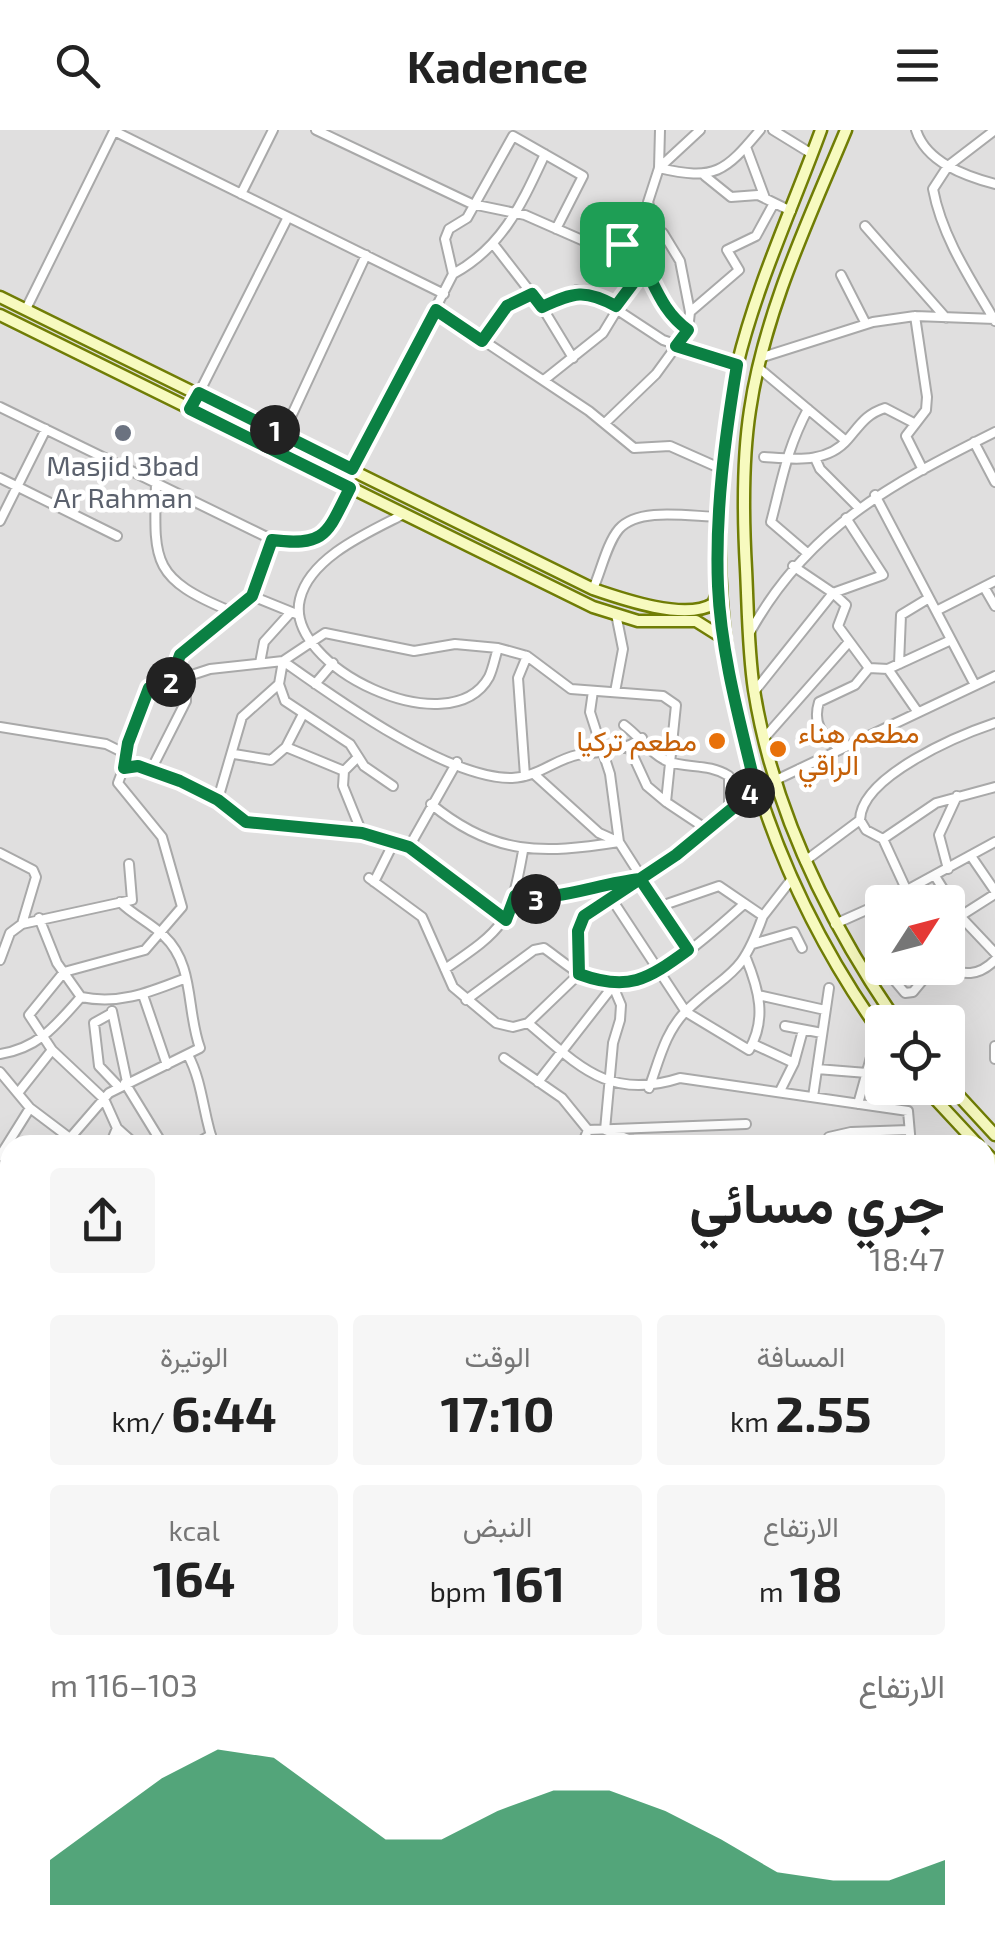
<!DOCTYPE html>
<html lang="ar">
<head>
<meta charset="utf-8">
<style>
  :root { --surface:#fff; --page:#f6f6f6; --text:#222; --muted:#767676; --accent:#0b8043 }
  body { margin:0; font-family:"Exo 2",Vazirmatn,sans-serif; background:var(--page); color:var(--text); direction:rtl; height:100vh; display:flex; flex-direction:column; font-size:38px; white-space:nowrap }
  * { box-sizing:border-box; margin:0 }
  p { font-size:32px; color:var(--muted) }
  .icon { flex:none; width:55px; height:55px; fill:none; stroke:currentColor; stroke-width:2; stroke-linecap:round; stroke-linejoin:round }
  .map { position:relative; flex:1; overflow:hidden; direction:ltr }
  .drawer { position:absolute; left:0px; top:1005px; width:995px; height:810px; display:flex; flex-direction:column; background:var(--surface); border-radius:30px 30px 0 0; box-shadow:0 10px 40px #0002; direction:rtl }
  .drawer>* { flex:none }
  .needle { width:65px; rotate:54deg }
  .fabs { position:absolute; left:865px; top:755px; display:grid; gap:20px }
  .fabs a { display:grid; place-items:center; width:100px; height:100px; border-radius:10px; background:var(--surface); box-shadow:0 10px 40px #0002; font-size:50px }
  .pin { position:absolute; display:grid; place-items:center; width:85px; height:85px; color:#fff; margin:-42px; border-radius:20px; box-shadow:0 5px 15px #0006 }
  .km { position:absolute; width:50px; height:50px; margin:-25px; border-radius:50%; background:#222; color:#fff; font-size:28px; line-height:50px; text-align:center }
  .round { display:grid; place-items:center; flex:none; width:105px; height:105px; border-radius:10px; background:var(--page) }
  .overview { display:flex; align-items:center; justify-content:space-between; height:170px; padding:0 50px }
  h1 { font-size:55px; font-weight:700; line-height:75px }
  .metrics { display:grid; grid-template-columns:repeat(3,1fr); gap:15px; height:170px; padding:10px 50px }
  .metrics div { display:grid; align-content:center; border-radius:10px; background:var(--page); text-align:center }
  .metrics b { font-size:50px; font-weight:700 }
  .metrics small { font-size:28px; font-weight:400 }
  .metrics p { font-size:28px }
  .chart { height:280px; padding:20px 50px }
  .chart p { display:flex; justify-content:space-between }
  .chart svg { width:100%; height:180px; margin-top:10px; fill:var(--accent); opacity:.7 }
  header { display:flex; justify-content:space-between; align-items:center; height:130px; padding:0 50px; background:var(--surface); font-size:45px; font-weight:700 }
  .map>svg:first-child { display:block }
  .residential { fill:#e0dfdf; fill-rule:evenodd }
  .farmland { fill:#eef0d5 }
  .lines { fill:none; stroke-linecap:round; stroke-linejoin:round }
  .street-casing { stroke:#a9a9a9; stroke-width:12 }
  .secondary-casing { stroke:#707d05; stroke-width:15 }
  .highway-casing { stroke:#dc2a67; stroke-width:18 }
  .street { stroke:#fff; stroke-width:8 }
  .secondary { stroke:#f7fabf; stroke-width:10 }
  .highway { stroke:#e892a2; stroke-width:12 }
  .route-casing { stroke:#fff; stroke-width:20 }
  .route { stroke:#0b8043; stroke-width:12 }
  .worship-dot { fill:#6b7280; stroke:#fff; stroke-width:4 }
  .food-dot { fill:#e8710a; stroke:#fff; stroke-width:4 }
  .labels { text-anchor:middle; stroke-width:9; stroke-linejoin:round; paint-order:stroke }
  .worship-label { font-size:28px; fill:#5b616d; stroke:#fff }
  .food-label { font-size:28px; fill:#c56008; stroke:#fff; text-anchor:start }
</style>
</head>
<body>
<header><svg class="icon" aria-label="menu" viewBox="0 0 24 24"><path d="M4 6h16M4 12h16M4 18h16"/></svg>Kadence<svg class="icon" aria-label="search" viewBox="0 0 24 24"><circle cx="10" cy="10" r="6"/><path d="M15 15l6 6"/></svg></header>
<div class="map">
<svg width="995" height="1815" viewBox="0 0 995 1815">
  <rect width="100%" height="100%" fill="#f2efe9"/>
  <path class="residential" d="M0,0H995V1815H0ZM882,772H948V838H882ZM882,892H948V958H882ZM10,1015H985V1805H10Z"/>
  <path class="farmland" d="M10,1711V1805H189L206,1815H0V1726Z
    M436,1805H567L580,1815H419Z
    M754,1805H837L866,1812L876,1805H975L956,1815H761Z"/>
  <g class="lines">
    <defs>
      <path id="street" d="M316,0L472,74L525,85L591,114L608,117L649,102L663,103L680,131L690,182L688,200L656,244L605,293
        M773,0L812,24
        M916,0C926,32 965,46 995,54
        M995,0L948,36L933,59C942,107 971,150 995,191
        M746,17L765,68
        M659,38C715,51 725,42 760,0
        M659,38L700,0
        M705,46L731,67L758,65L791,81
        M241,64L273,0
        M865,96L946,188
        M657,101L648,72L659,38L660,0
        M628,111C654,143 655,177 688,200
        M494,115L542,177L573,228
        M453,144C503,117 522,73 545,24
        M841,145L866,194
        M542,177L577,160L590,162L663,210L737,235
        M26,179L114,1L444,164
        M436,179L589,281L634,318L670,316L724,340
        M690,182L739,140L727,120L756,106L774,73
        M915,186L927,267L926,280L906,306L923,340
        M482,211L507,176L532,163
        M763,227L873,192L915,186L995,189
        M760,239L846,311
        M544,250L603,203L634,152L608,117
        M199,263L288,87
        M0,277L273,410C327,417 327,403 350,358
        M283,304L366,125
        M974,312L995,352
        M764,327C794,329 827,334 848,309C860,295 866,284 885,278L912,292
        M815,328L820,339L859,378
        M353,339L453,144L445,109L449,99L467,88L513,6L583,46L556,99
        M0,348L117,406
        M156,353C154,432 151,448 230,481
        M875,365L975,555
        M404,384C369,402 310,427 300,469C283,536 450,617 489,547C493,539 495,527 498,518
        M846,388L883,445L833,463L846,475L838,496L869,538L888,539
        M0,391L46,299
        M806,422L771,392C782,350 787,318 808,279
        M984,457L995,476
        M593,459C601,441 607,413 619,399C639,376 693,387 720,387
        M252,466L273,410
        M936,481L995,451
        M749,504C807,398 891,354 995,302
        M260,533L264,512L291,482
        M899,534L901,485L929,468
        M315,554L333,533
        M593,561L590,582L610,644L619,712L688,820
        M615,562L623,519L616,484
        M754,562L833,463L793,436
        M917,581L888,539L951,510
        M995,593C959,605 861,646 860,690L866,700L883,709L936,673L995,657
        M624,595C639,606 651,624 667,631C688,639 708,633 729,646V681
        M0,597L106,614L126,624
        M766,606L848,513
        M286,617L344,641
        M629,617L647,656L666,672
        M839,619C823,604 812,595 819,572L855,555L869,538
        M234,624L271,630L286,617L303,584
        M357,628L344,641L343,656L362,703
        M124,637L128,613L149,559L210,539L283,531L325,503L414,521L455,514L498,518L527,526L571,559L663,566L676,575L666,672L708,700
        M151,640L186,571V560L176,536L193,510L252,466L299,485
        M535,645L599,703L619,712
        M525,646L518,548L527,526
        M776,650L995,546
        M393,656L364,636L350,614L285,571L279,554L283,531C335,568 447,649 512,648C538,647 554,630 577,625C602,620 619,624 642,608
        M218,669L242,587L279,554
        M431,674C494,726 542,724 619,712
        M883,709L912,772
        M409,717L457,632
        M0,723L33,740L36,747L22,794
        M971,726L995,761
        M805,731L860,690
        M948,739L939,705L957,666
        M935,746L960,786L995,823
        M369,748L422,787L453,857L496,893L513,897L528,893L579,844L578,801L584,785L676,725L756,659
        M374,752L394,712
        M515,766C558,772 594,754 637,749
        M611,768L686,882L749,920C767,889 759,860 746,828
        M885,772L995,712
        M763,786L791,750
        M39,788L57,833L81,867C120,875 150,862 186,848
        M835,794L882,773
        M948,794L995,764
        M753,814L794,802L802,818
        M0,830L10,803L22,794L132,770L129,734
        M893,838L889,844L905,863L913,862L932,839L942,838
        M943,838C964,845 978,847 995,830
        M445,839C505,798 510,793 523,721
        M613,856L621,875L620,890L613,913L605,1000L644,1015
        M143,865L167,935
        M758,865L825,880
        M466,870L534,820L544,818C564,832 587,854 612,856C652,859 716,799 744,774
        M112,881L127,952
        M112,883L94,893L99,936L119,957
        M528,893C579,936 609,971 680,948L908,981L911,1015
        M785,896L822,903
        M753,914L794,933
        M995,916V929
        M0,924C39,918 56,895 81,867
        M188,925C203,953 203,985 214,1015
        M504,928L562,968L588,1000L746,994
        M817,939L867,943
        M0,942L30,978L79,1015
        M538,952L613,856
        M125,953L163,1015
        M649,958C659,931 665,902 686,881C730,839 740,850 763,786L719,756L661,776
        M780,961L794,933L803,900
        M18,963L52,920
        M813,967L829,858
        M858,974L871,927
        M829,1007L851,1002L909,1000
        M64,1015L109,963L200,918C186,880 195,835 164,806C151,793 133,785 120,772
        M110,1015L117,998
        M136,1015L117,998L104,969L52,920L29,885L64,842L145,820L182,777L162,707L118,653L124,637L138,635L181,651L218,669L247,692L362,703L409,717L506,790
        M194,1015L211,1005
        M582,1015L588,1000
        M0,1026L30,978
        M0,1049L10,1057
        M985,1084L995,1080
        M985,1093L995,1109
        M0,1101L10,1096
        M0,1121L10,1126
        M995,1137L991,1177L995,1175
        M985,1227L995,1224
        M985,1282L995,1296
        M985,1350L995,1344
        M0,1363L10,1355
        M0,1414L10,1406
        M0,1456L10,1445
        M0,1509L10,1497
        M985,1550L995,1545
        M985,1569L995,1587
        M10,1620V1622
        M985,1626L995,1621
        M985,1766L995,1772
        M208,1805L231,1815
        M246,1815L266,1805"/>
      <path id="secondary" d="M821,0C793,77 756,156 737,236C729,268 728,301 724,333C703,539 763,738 882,905
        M846,0C809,89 764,183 750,280C742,332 743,386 746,439C748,479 748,520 754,560C773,681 829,793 897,892
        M0,167L593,459C622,469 685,491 713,474L717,464
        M0,185L593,477L638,491H696L723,508
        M948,954L995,1005
        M925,958L978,1015
        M985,1022L995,1032
        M0,1213L10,1221
        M0,1283L10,1292
        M605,1805L617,1815
        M684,1805L695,1815"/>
      <path id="highway" d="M0,1232L10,1241
        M0,1269L10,1280
        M631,1805L642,1815
        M659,1805L670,1815"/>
    </defs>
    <use href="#street" class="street-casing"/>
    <use href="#secondary" class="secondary-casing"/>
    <use href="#highway" class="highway-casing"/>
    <use href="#street" class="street"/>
    <use href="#secondary" class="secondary"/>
    <use href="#highway" class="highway"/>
  </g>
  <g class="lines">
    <defs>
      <path id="route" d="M622,114L608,117L634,152L616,176C585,159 574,162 542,177L532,164L507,176L482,211L436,180L352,339L199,263L190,279L350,358C327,403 327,417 272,410L252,466L180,525L176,536L182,548L149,558L128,613L124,638L138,636L180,651L218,670L246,692L362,703L409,717L506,790L515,766C558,772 596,754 640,749L584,786L578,801L579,844C628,862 647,850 688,820L640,749L676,725L756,659C740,592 721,524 718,456C715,382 725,307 737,235L676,216L688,200C655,176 654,143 628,111L622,114"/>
    </defs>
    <use href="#route" class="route-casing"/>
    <use href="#route" class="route"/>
  </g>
  <circle class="worship-dot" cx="123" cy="303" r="10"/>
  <g class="food-dot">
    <circle cx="717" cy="611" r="10"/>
    <circle cx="778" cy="619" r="10"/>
  </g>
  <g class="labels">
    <g class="worship-label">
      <text x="123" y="346">Masjid 3bad<tspan x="123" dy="32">Ar Rahman</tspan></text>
    </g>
    <g class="food-label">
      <text x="798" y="613">مطعم هناء<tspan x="798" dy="32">الراقي</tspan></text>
      <text x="697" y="621" text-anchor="end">مطعم تركيا</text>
    </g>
  </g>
</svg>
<div class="fabs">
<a><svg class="needle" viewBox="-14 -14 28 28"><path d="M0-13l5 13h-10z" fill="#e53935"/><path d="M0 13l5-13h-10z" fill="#767676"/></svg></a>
<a><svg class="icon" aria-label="locate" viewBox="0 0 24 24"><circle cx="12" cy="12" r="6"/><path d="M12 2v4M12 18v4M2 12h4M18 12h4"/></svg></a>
</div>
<div class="pin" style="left:622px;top:114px;background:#1e9e55"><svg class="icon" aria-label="arrive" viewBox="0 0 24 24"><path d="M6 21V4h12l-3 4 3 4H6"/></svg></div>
<b class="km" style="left:275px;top:300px">1</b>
<b class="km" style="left:171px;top:552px">2</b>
<b class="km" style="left:536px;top:769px">3</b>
<b class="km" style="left:750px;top:663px">4</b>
<section class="drawer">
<div class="overview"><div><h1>جري مسائي</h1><p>18:47</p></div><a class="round"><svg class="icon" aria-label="share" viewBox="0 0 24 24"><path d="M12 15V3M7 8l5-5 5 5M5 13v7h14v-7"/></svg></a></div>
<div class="metrics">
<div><p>المسافة</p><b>2.55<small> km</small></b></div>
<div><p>الوقت</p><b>17:10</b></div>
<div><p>الوتيرة</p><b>6:44<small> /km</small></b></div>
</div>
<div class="metrics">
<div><p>الارتفاع</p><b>18<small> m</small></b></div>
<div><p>النبض</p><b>161<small> bpm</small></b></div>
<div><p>kcal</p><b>164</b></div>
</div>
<div class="chart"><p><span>الارتفاع</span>103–116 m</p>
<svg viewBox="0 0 160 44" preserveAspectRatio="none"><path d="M0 44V33L10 23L20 13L30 6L40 8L50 18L60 28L70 28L80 21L90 16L100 16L110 21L120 28L130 36L140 38L150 38L160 33V44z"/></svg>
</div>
</section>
</div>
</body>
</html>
